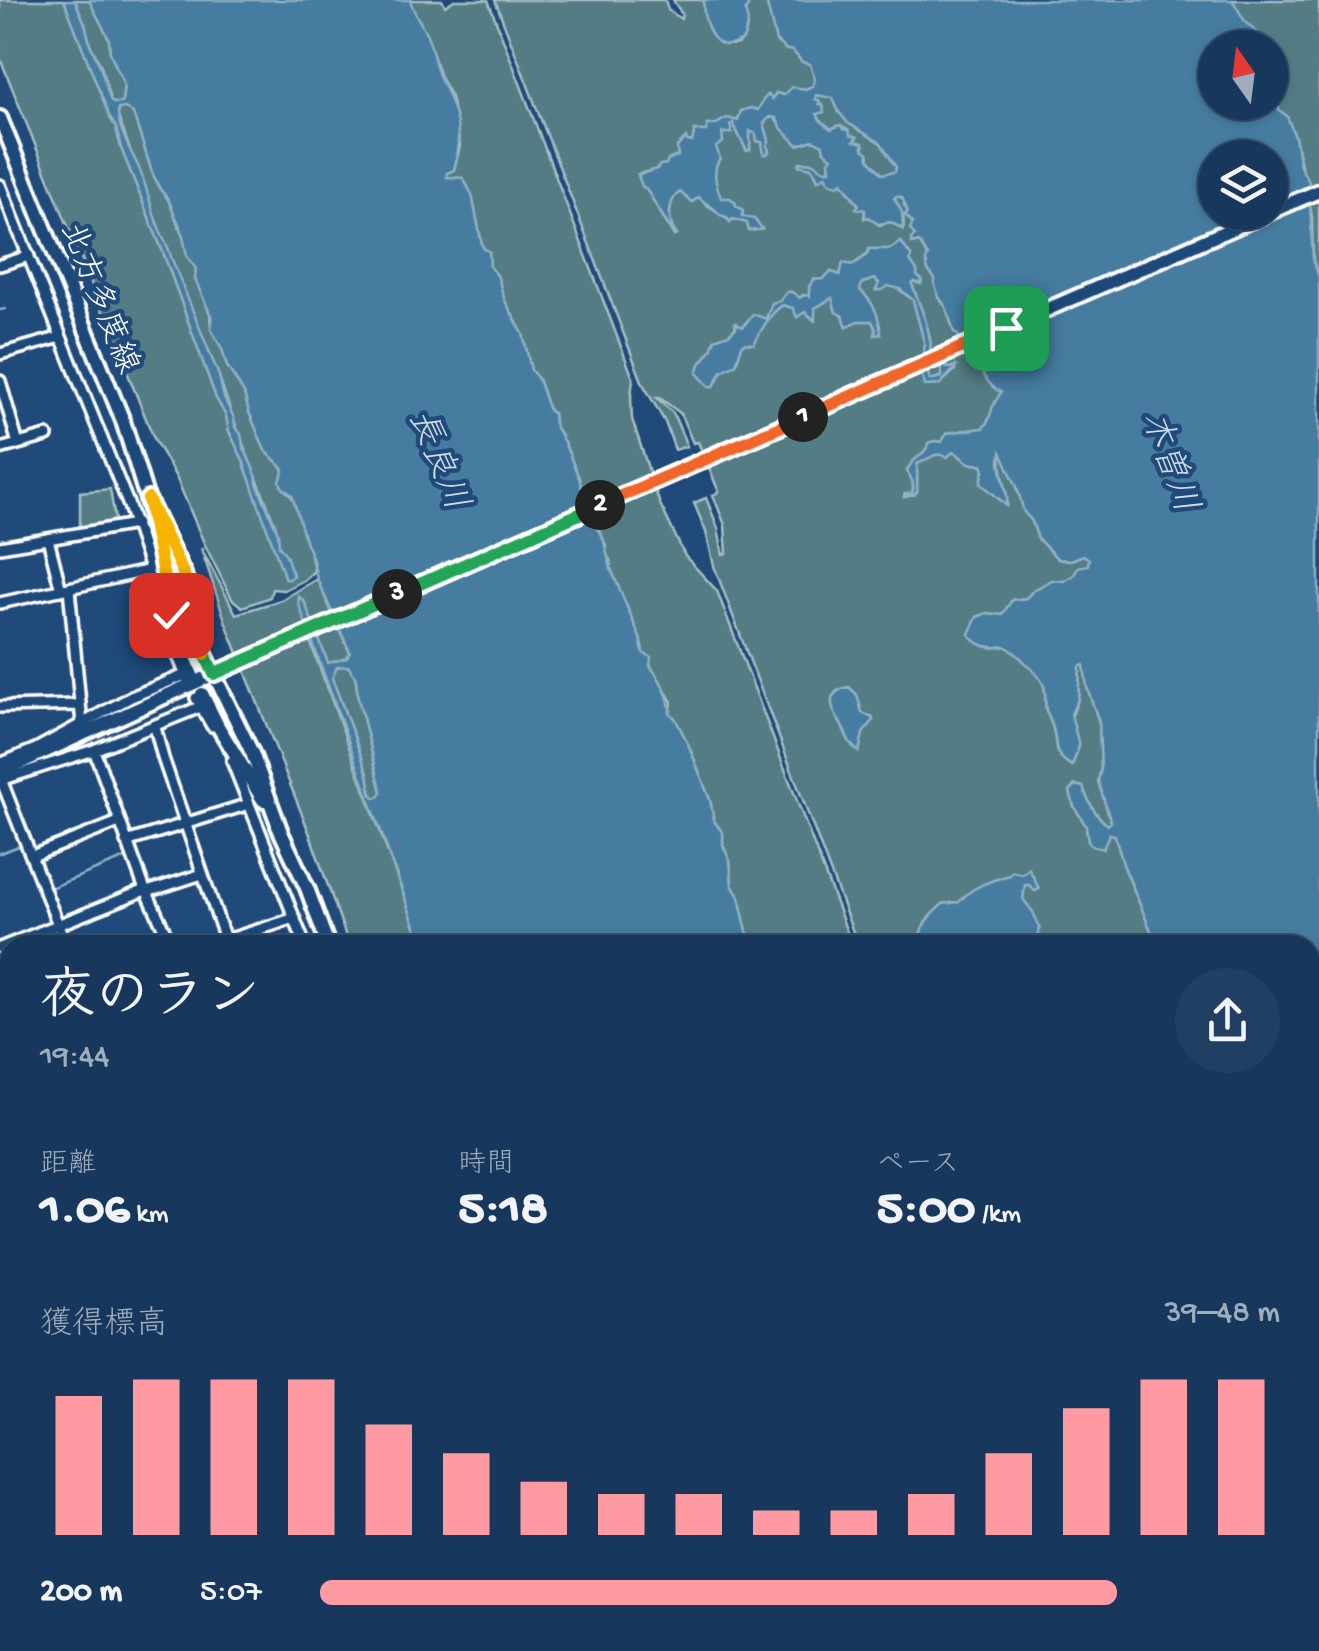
<!DOCTYPE html>
<html lang="ja">
<head>
<meta charset="utf-8">
<style>
  :root { --surface:#17385c; --page:#203f62; --text:#f1f3f6; --muted:#9eacbb; --line:#365272; --accent:#ff9aa2 }
  body { margin:0; font-family:"Gochi Hand","Klee One",sans-serif; background:var(--page); color:var(--text); height:100vh; display:flex; flex-direction:column; font-size:38px; white-space:nowrap }
  * { box-sizing:border-box; margin:0 }
  p { font-size:32px; color:var(--muted) }
  .icon { flex:none; width:55px; height:55px; fill:none; stroke:currentColor; stroke-width:2; stroke-linecap:round; stroke-linejoin:round }
  .map { position:relative; flex:1; overflow:hidden }
  .drawer { position:absolute; left:0px; top:935px; width:1320px; height:718px; display:flex; flex-direction:column; background:var(--surface); border-radius:30px 30px 0 0; box-shadow:0 2px 8px #0004,0 0 0 2px var(--line) }
  .drawer>* { flex:none }
  .needle { width:65px; rotate:346deg }
  .tools { position:absolute; left:1198px; top:30px; display:grid; gap:20px }
  .tools a { display:grid; place-items:center; width:90px; height:90px; border-radius:50%; background:var(--surface); box-shadow:0 2px 8px #0004,0 0 0 2px var(--line); font-size:50px }
  .pin { position:absolute; display:grid; place-items:center; width:85px; height:85px; color:#fff; margin:-42px; border-radius:20px; box-shadow:0 5px 15px #0006 }
  .km { position:absolute; width:50px; height:50px; margin:-25px; border-radius:50%; background:#222; color:#fff; font-size:28px; line-height:50px; text-align:center }
  .round { display:grid; place-items:center; flex:none; width:105px; height:105px; border-radius:52px; background:var(--page) }
  .head { display:flex; align-items:center; justify-content:space-between; height:170px; padding:0 40px }
  h1 { font-size:55px; font-weight:800; line-height:75px }
  .stats { display:grid; grid-template-columns:repeat(3,1fr); gap:15px; height:170px; padding:10px 40px }
  .stats div { display:grid; align-content:center }
  .stats b { font-size:50px; font-weight:800 }
  .stats small { font-size:28px; font-weight:400 }
  .stats p { font-size:28px }
  .chart { height:280px; padding:20px 40px }
  .chart p { display:flex; justify-content:space-between }
  .chart svg { width:100%; height:180px; margin-top:10px; stroke:var(--accent); stroke-width:6 }
  ul { padding:0 40px; list-style:none; font-size:32px }
  li { display:grid; grid-template-columns:160px 120px 1fr; align-items:center; height:75px }
  li i { height:25px; border-radius:12px; background:var(--accent) }
  .map>svg:first-child { display:block }
  .green { fill:#527c84; stroke:#a8bec2; stroke-width:2.5; fill-rule:evenodd }
  .water { fill:#447b9f; stroke:#8fb0c5; stroke-width:2.5; fill-rule:evenodd }
  .lines { fill:none; stroke-linecap:round; stroke-linejoin:round }
  .stream { stroke:#8fb0c5; stroke-width:2.5 }
  .runway { stroke:#8fa4bc; stroke-width:50 }
  .street-casing { stroke:#fff; stroke-width:16 }
  .secondary-casing { stroke:#fff; stroke-width:19 }
  .primary-casing { stroke:#fff; stroke-width:20 }
  .street { stroke:#1f4a7a; stroke-width:9 }
  .secondary { stroke:#1f4a7a; stroke-width:11 }
  .primary { stroke:#1f4a7a; stroke-width:12 }
  .split-1-casing { stroke:#fff; stroke-width:20 }
  .split-2-casing { stroke:#fff; stroke-width:20 }
  .split-3-casing { stroke:#fff; stroke-width:20 }
  .split-4-casing { stroke:#fff; stroke-width:20 }
  .split-5-casing { stroke:#fff; stroke-width:20 }
  .split-6-casing { stroke:#fff; stroke-width:20 }
  .split-1 { stroke:#f0652b; stroke-width:12 }
  .split-2 { stroke:#f0652b; stroke-width:12 }
  .split-3 { stroke:#22a559; stroke-width:12 }
  .split-4 { stroke:#22a559; stroke-width:12 }
  .split-5 { stroke:#f5b400; stroke-width:12 }
  .split-6 { stroke:#f5b400; stroke-width:12 }
  .labels { text-anchor:middle; stroke-width:9; stroke-linejoin:round; paint-order:stroke }
  .street-label { font-size:32px; fill:#fff; stroke:#1f4a7a }
  .water-label { font-size:35px; font-style:italic; fill:#d0dee7; stroke:#1f4a7a }
</style>
</head>
<body>
<div class="map">
<svg width="1319" height="1651" viewBox="0 0 1319 1651">
  <rect width="100%" height="100%" fill="#1f4a7a"/>
  <filter id="ink" filterUnits="userSpaceOnUse"><feTurbulence type="fractalNoise" baseFrequency=".01" numOctaves="2"/><feDisplacementMap in="SourceGraphic" scale="20" xChannelSelector="R" yChannelSelector="G"/><feConvolveMatrix kernelMatrix="1 2 1 2 8 2 1 2 1" color-interpolation-filters="sRGB"/></filter>
  <g filter="url(#ink)">
    <path class="green" d="M0,0H64L110,118L116,127L121,148L163,252L216,398L226,416L229,431L243,460L285,578L289,579L293,575C290,565 284,557 280,547C275,537 280,541 277,531C276,526 274,522 272,517C254,469 233,424 219,376L160,231L117,114L118,109L125,107L133,113L152,172L160,189L168,199L196,269L195,279L210,313L211,329L222,349L227,366L244,393L249,412L265,450L284,469C283,472 280,481 281,485C283,490 289,492 292,497C299,509 312,557 314,571L304,580L284,590L272,589L270,597L242,607L232,599L204,543L176,477L155,441L0,58Z
      M75,0H89L109,39L110,52L124,85L122,103H113L110,99L101,66L90,44L85,24Z
      M410,0H442L445,6L454,0H488L633,378L631,397L632,419L659,502L685,556L717,591L852,945H755L747,932L739,897L732,885L730,861L723,845V833L714,821L710,800L689,746L675,718L670,713L672,702L643,653L640,638L611,569L610,560L606,554V545L596,524L589,516L579,478L564,442L554,424L553,413L549,411L538,379L531,371L523,334L505,301L497,275L490,267L489,252L484,249L482,245L472,195L463,178L447,177V173L454,170L460,146L451,97L440,77L426,33L412,12Z
      M495,0H665L668,10L681,19L682,14L673,0H704C699,49 757,65 745,11L748,6L746,0H766L776,41L785,49L793,51L802,62L810,64L815,79L813,86L805,89L792,87L784,95L776,93L772,99L768,95L764,99L758,110L751,108L741,111L738,121L727,118L715,125H707V131H695L692,142L687,141L686,139L677,147L678,156L668,160L666,165H660L657,169L638,174L642,186L647,190L674,236L677,235C667,225 669,208 674,196L680,192L692,202L699,197C707,208 721,211 730,222L733,219L747,223L749,231L762,229L754,219L742,217L743,210L736,206L735,202L730,199L720,198C716,184 711,171 720,158L715,147L723,142L722,133H732L730,125L733,123L746,150H750V131L756,134L757,141L762,142L764,154H767L769,151L767,145L769,141L764,123L766,119L773,117L798,145L813,140L823,145L824,151L832,157L829,162L830,170H823L814,163L800,162L799,165L812,168L818,180L825,176L830,182L837,185L842,182L859,206L857,208L865,209L864,218L869,217L879,225L890,222L903,229C906,216 899,208 894,197L889,196L888,192L894,188L897,196L903,198L905,202L904,205L908,211L905,215L913,223L911,229L915,236L911,239L912,244L919,242L928,257L926,261L928,270L935,279L938,297L946,307L954,332L961,338L955,348L942,357L940,366L943,376L930,380C924,363 933,356 930,340C927,319 918,302 912,284L915,282L921,284L922,280L917,276V272L910,261L911,256L901,242L890,249H869V253C862,256 859,262 852,265L843,263L840,275L831,272L823,279L813,280L809,287V297L803,295L800,298L791,292H787L780,301L772,303L766,319L753,314L742,327L736,323L735,328L729,334L715,339L711,350L700,364L698,374L709,386H714L722,371L736,364L742,345L745,343L753,344C759,333 772,310 783,305L793,308L797,317L805,312L814,320L815,308L832,298L836,312L843,316L847,327L857,321H872L876,330L875,335L881,334C878,314 874,304 860,290L862,283L875,279L879,283L877,290L888,285L896,287L913,300L925,345L920,367L925,386L939,385L955,370V366L947,369L945,361L960,348C981,356 981,382 1002,392C994,404 992,418 983,428L947,433L942,442L935,441L928,443C927,455 913,456 907,471C912,478 915,485 912,494H905L904,497L913,495L917,492V464C928,460 934,450 947,457L954,451C964,459 968,466 982,464L984,470L981,483L1007,506C1009,487 998,470 1001,451L1017,487L1024,512L1032,521L1038,539L1058,559L1071,560L1082,555L1090,559L1088,566L1078,567L1074,575L1064,581L1052,580L1034,590L1026,598L1012,600L1002,615L987,613L977,617L969,634C979,647 990,649 1005,646C1015,651 1041,676 1044,686C1046,693 1045,702 1046,710C1048,718 1053,724 1054,733C1056,749 1057,757 1072,766L1079,746L1071,718L1078,699L1080,665L1084,664L1087,687L1099,722L1101,769L1098,781L1111,822L1108,825C1097,818 1087,800 1083,787L1075,785L1070,791L1074,806L1086,826L1088,841L1092,846L1103,848L1109,833L1115,835L1123,864L1157,945H1036L1039,926L1023,899L1025,884L1029,885L1035,891L1039,889L1029,869L1023,874L1012,872L1010,875C991,881 972,886 960,902L943,904C931,914 917,929 920,945H858L714,566L706,532L694,503L706,498L718,528L723,555L727,554L725,525L713,495L719,492L698,442L693,443L680,413L660,398H657L673,413L687,446L675,450L665,422L643,384ZM849,687L857,695L862,713L872,717L873,720L863,733L859,751C850,745 849,741 845,732C837,715 818,693 849,687Z
      M1232,0H1319V277L1313,261L1312,217L1295,137L1274,100L1270,84V48L1263,47C1261,33 1254,31 1245,21C1240,15 1237,6 1232,0Z
      M817,95L833,98L839,112L848,123L881,143L896,167L895,172L882,174L869,159L868,153L863,149L864,146L860,142L858,144L854,141L857,137L849,135V130L840,125L831,129L820,120L817,114L823,112V105L815,99Z
      M110,489L116,526L80,531V492Z
      M201,548L236,614L281,600L317,579L350,653L343,661L328,663L304,601L307,633L422,945H349L309,832L226,623Z
      M345,665L350,667L355,674L358,698L382,792L380,796L375,798L371,793L368,774L332,678L337,667Z
      M1107,1643H1308L1301,1645V1651H1110Z"/>
    <path class="water" d="M64,0H75L85,24L90,44L100,66L110,99L113,103H122L124,85L110,52L109,39L89,0H410C414,14 421,22 427,35C433,49 434,66 441,80C457,114 463,132 454,170L447,173V177L463,178L472,195L482,245L484,249L489,251L490,267L497,275L505,301L523,334L531,370L538,379L549,411L553,414L554,424L564,442L579,478L589,516L603,538L611,569L640,638L643,653L651,657L650,666C661,680 670,695 670,713L675,718L689,746L710,800L714,821L723,833V845L730,861L732,885L739,897L747,932L755,945H422L299,605L298,596L304,601L328,663L347,658L350,652L317,579L312,557L306,543L292,495L283,488L280,482L284,469L265,450L249,412L244,393L227,366L222,349L211,329L212,318L195,279L196,269L187,256L182,231L168,199L160,189L152,172L133,113L125,108L118,109C117,128 131,151 139,168C147,187 151,209 159,228C163,238 169,247 171,257L219,376L224,398L234,418L235,427L241,434L243,446L256,475L257,484L278,533L279,546L286,555L293,576L289,579H285L243,460L229,431L226,416L216,398L163,252L121,148L116,127L110,118ZM348,666L356,678L358,698L382,792L380,796L375,798L371,793L368,774L332,678L337,667Z
      M704,0H746L748,6L745,11L748,22L743,40C738,42 731,46 725,45C709,42 702,14 704,0Z
      M766,0H1232C1237,6 1240,15 1245,21C1254,31 1262,33 1263,47L1215,48V102H1270V84L1274,100L1279,110L1287,116L1295,137L1300,166L1309,182L1313,261L1319,277V1335L1316,1338L1319,1343V1354L1313,1361L1319,1370L1310,1372V945H1157L1123,864L1115,835L1109,834L1103,849L1092,846L1088,841L1086,826L1074,806L1070,791L1076,785L1083,787C1087,800 1097,818 1108,825L1111,822L1098,781L1101,769L1099,722L1087,687L1084,665L1080,666L1078,699L1071,714L1079,746L1072,766C1050,753 1059,745 1052,725C1051,720 1048,715 1046,710C1045,702 1046,693 1044,686C1041,676 1015,651 1005,646C990,649 979,647 969,634L977,617L987,613L1002,615L1012,600L1026,598L1034,590L1052,580L1064,581L1074,575L1078,567L1088,565L1089,559L1083,555L1071,560L1058,559L1038,539L1032,521L1024,512L1017,487L1001,452C997,470 1009,488 1007,506L981,483L984,470L982,464C968,466 964,459 954,451L947,457C934,450 929,460 917,464V492L914,495L904,497L905,494H912C915,486 912,478 907,471C912,456 927,456 928,443L935,441L942,442L947,433L983,428L988,422L993,406L1001,392C982,383 981,363 967,350L945,361L947,368L956,367L939,385L925,386L920,367L925,345L913,300L900,289L888,286L881,290H876L879,283L875,279L862,283L860,290C874,303 879,315 881,334L875,335L876,329L872,321H857L847,327L843,316L836,312L832,298L815,308V320L805,312L797,317L793,308L783,305C772,310 759,333 754,344L745,343L742,345L736,364L722,371L714,386H709L697,373L700,364L711,350L715,339L729,334L736,328L735,323L743,327L753,314L766,319L772,303L780,301L787,292H792L800,298L804,295L810,296L809,287L813,280L823,279L831,272L840,275L843,263L852,265C859,261 868,256 869,249H890L901,242L911,256L910,261L917,271V276L922,280L921,284L915,282L912,284C918,303 927,319 930,340C933,356 923,362 930,380L942,377C941,345 950,361 961,338L954,332L946,307L939,297L935,286V279L928,270L926,261L928,256L919,242L912,244L911,239L915,236L910,229L913,223L905,215L908,212L902,197L896,196L894,198L902,212L903,229L891,222L878,224L869,217L865,218V210L856,208L859,205L842,182L838,185L830,183L825,176L819,180L812,168L799,165L800,162L814,163L823,170H830L829,161L832,157L824,151L823,145L813,140L798,145L782,129L776,118L770,117L764,123L769,141L767,145L769,151L767,154H764L762,142L757,141L756,134L750,131V149L747,151L733,123L730,125L732,133H722L723,142L716,147L720,158C711,171 716,184 721,198H730L735,202L736,206L743,210L742,216L754,219L762,229L749,231L747,223L733,219L730,222L727,217L720,215C715,207 705,204 699,197L692,202L680,192C667,201 667,223 677,235L675,236L647,190L642,186L638,175L657,169L660,165L666,164L668,160L678,156L677,147L686,138L687,141L692,142L695,131H707V125H715L727,118L738,121L741,111L751,108L758,110L764,99L768,95L772,99L776,93L784,95L792,87L805,89L813,86L815,79L810,64L802,62L793,51L785,49L776,41ZM816,95L833,98L839,112L848,123L881,143L896,167L895,172L882,174L869,159L868,153L863,149V143L854,141L857,137L850,135L849,130L844,129L841,125L831,129L820,120L817,114L824,112L823,105L819,104V100L815,99ZM1215,158H1270V212H1215Z
      M849,687L857,695L862,713L872,718L873,721L863,733L859,752C849,745 847,735 841,724C831,709 824,692 849,687Z
      M1029,869L1039,889L1035,891L1029,885H1025L1023,899L1033,912L1040,929L1036,945H988C981,934 971,933 963,945H920C917,929 931,914 943,904L959,902C972,886 991,881 1010,875L1012,872L1023,874Z
      M1000,1643L1002,1651H671L668,1643Z"/>
    <g class="lines">
      <path class="stream" d="M0,310L5,309
        M0,853L19,846
        M62,918L50,888L126,858
        M64,927L71,945
        M125,945L159,932
        M0,1041L10,1037
        M1,1479L10,1480
        M0,1631L10,1632
        M113,1642L195,1651
        M333,1642L338,1651"/>
      <path class="runway" d="M1157,1642L1160,1651"/>
      <defs>
        <path id="street" d="M0,185L129,506L167,621
          M0,265L29,256
          M0,354L61,337
          M0,381L18,444
          M0,449L47,436
          M48,539L61,590
          M0,547L136,524
          M69,588L82,724
          M0,603L151,570
          M172,640L189,684
          M196,698L212,726
          M0,707L80,705
          M155,727L163,758L227,945
          M94,750L145,890
          M232,761L305,945
          M0,764L36,749L131,697L185,675
          M0,777L66,945
          M1,780L94,750L200,707
          M126,842L249,804
          M32,856L119,822
          M147,892L171,945
          M211,945L295,918
          M0,948L145,890L147,892L202,874
          M0,1129L10,1125
          M0,1194L10,1190
          M0,1210H10
          M0,1283L10,1284
          M0,1543L10,1544
          M340,1642L344,1651
          M405,1642L409,1651
          M463,1642L467,1651
          M513,1642L515,1651"/>
        <path id="secondary" d="M0,1232L10,1248
          M0,1432L10,1336"/>
        <path id="primary" d="M0,118L123,421L151,512L171,615L178,642L192,675
          M1270,212L1319,191
          M159,524L184,575L205,656L252,753L281,832
          M202,694L218,726L263,800
          M0,772L214,674L1270,212
          M278,826L307,888L328,945
          M527,1642L529,1651"/>
      </defs>
      <use href="#street" class="street-casing"/>
      <use href="#secondary" class="secondary-casing"/>
      <use href="#primary" class="primary-casing"/>
      <use href="#street" class="street"/>
      <use href="#secondary" class="secondary"/>
      <use href="#primary" class="primary"/>
    </g>
  </g>
  <g class="lines" filter="url(#ink)">
    <defs>
      <path id="split-1" d="M803,417L1006,328"/>
      <path id="split-2" d="M600,505L803,417"/>
      <path id="split-3" d="M397,594L600,505"/>
      <path id="split-4" d="M205,654L214,674L397,594"/>
      <path id="split-5" d="M159,553L148,499L184,575L205,654"/>
      <path id="split-6" d="M159,553L171,615"/>
    </defs>
    <use href="#split-1" class="split-1-casing"/>
    <use href="#split-2" class="split-2-casing"/>
    <use href="#split-3" class="split-3-casing"/>
    <use href="#split-4" class="split-4-casing"/>
    <use href="#split-5" class="split-5-casing"/>
    <use href="#split-6" class="split-6-casing"/>
    <use href="#split-1" class="split-1"/>
    <use href="#split-2" class="split-2"/>
    <use href="#split-3" class="split-3"/>
    <use href="#split-4" class="split-4"/>
    <use href="#split-5" class="split-5"/>
    <use href="#split-6" class="split-6"/>
  </g>
  <g class="labels">
    <g class="street-label">
      <text transform="translate(102 297) rotate(68)" y="11">北方多度線</text>
    </g>
    <g class="water-label">
      <text transform="translate(441 459) rotate(68)" y="12">長良川</text>
      <text transform="translate(1172 461) rotate(70)" y="12">木曽川</text>
    </g>
  </g>
</svg>
<div class="tools">
<a><svg class="needle" viewBox="-14 -14 28 28"><path d="M0-13l5 13h-10z" fill="#e53935"/><path d="M0 13l5-13h-10z" fill="#9eacbb"/></svg></a>
<a><svg class="icon" aria-label="layers" viewBox="0 0 24 24"><path d="M12 4l9 5-9 5-9-5zM3 14l9 5 9-5"/></svg></a>
</div>
<div class="pin" style="left:1006px;top:328px;background:#1e9e55"><svg class="icon" aria-label="arrive" viewBox="0 0 24 24"><path d="M6 21V4h12l-3 4 3 4H6"/></svg></div>
<div class="pin" style="left:171px;top:615px;background:#d93025"><svg class="icon" aria-label="check" viewBox="0 0 24 24"><path d="M5 12l5 5 9-10"/></svg></div>
<b class="km" style="left:803px;top:417px">1</b>
<b class="km" style="left:600px;top:505px">2</b>
<b class="km" style="left:397px;top:594px">3</b>
<section class="drawer">
<div class="head"><div><h1>夜のラン</h1><p>19:44</p></div><a class="round"><svg class="icon" aria-label="share" viewBox="0 0 24 24"><path d="M12 15V3M7 8l5-5 5 5M5 13v7h14v-7"/></svg></a></div>
<div class="stats">
<div><p>距離</p><b>1.06<small> km</small></b></div>
<div><p>時間</p><b>5:18</b></div>
<div><p>ペース</p><b>5:00<small> /km</small></b></div>
</div>
<div class="chart"><p><span>獲得標高</span>39–48 m</p>
<svg viewBox="0 0 160 44" preserveAspectRatio="none"><path d="M5 44V10M15 44V6M25 44V6M35 44V6M45 44V17M55 44V24M65 44V31M75 44V34M85 44V34M95 44V38M105 44V38M115 44V34M125 44V24M135 44V13M145 44V6M155 44V6"/></svg>
</div>
<ul>
<li><b>200 m</b>5:07<i style="width:83%"></i></li>
</ul>
</section>
</div>
</body>
</html>
